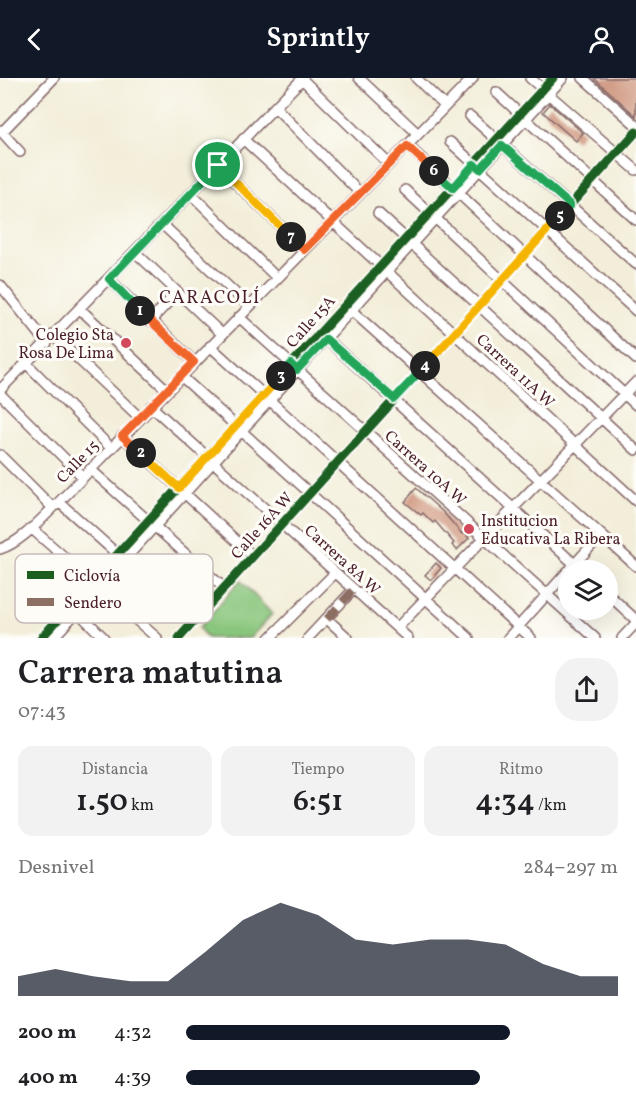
<!DOCTYPE html>
<html lang="es">
<head>
<meta charset="utf-8">
<style>
  :root { --surface:#fff; --page:#f2f2f2; --text:#202124; --muted:#757577; --accent:#111827 }
  body { margin:0; font-family:Vollkorn,serif; background:var(--page); color:var(--text); height:100vh; display:flex; flex-direction:column; font-size:22px; white-space:nowrap }
  * { box-sizing:border-box; margin:0 }
  p { font-size:20px; color:var(--muted) }
  .icon { flex:none; width:33px; height:33px; fill:none; stroke:currentColor; stroke-width:2; stroke-linecap:round; stroke-linejoin:round }
  .map { position:relative; height:560px; overflow:hidden }
  .panel { display:flex; flex-direction:column; background:var(--surface); flex:1 }
  .panel>* { flex:none }
  .fabs { position:absolute; left:558px; top:482px; display:grid; gap:12px }
  .fabs a { display:grid; place-items:center; width:60px; height:60px; border-radius:50%; background:var(--surface); box-shadow:0 6px 24px #0002; font-size:30px }
  .pin { position:absolute; display:grid; place-items:center; width:51px; height:51px; color:#fff; margin:-26px; border:3px solid #fff; border-radius:50%; box-shadow:0 2px 6px #0007 }
  .km { position:absolute; width:30px; height:30px; margin:-15px; border-radius:50%; background:#222; color:#fff; font-size:16px; line-height:30px; text-align:center }
  .round { display:grid; place-items:center; flex:none; width:63px; height:63px; border-radius:24px; background:var(--page) }
  .headline { display:flex; align-items:center; justify-content:space-between; height:102px; padding:0 18px }
  h1 { font-size:33px; font-weight:600; line-height:45px }
  .stats { display:grid; grid-template-columns:repeat(3,1fr); gap:9px; height:102px; padding:6px 18px }
  .stats div { display:grid; align-content:center; border-radius:15px; background:var(--page); text-align:center }
  .stats b { font-size:30px; font-weight:600 }
  .stats small { font-size:16px; font-weight:400 }
  .stats p { font-size:16px }
  .chart { height:168px; padding:12px 18px }
  .chart p { display:flex; justify-content:space-between }
  .chart svg { width:100%; height:108px; margin-top:6px; fill:var(--accent); opacity:.7 }
  ul { padding:0 18px; list-style:none; font-size:20px }
  li { display:grid; grid-template-columns:96px 72px 1fr; align-items:center; height:45px }
  li i { height:15px; border-radius:8px; background:var(--accent) }
  header { display:flex; justify-content:space-between; align-items:center; height:78px; padding:0 18px; background:var(--accent); color:#fff; font-size:27px; font-weight:600 }
  .map>svg:first-child { display:block }
  .green { fill:#89c67d; stroke:#6a7254; stroke-width:1.5 }
  .building { fill:#cf967f }
  .lines { fill:none; stroke-linecap:round; stroke-linejoin:round }
  .minor-casing { stroke:#856768; stroke-width:12 }
  .minor { stroke:#fff; stroke-width:9 }
  .quiet { stroke:#8d6e63; stroke-width:8; stroke-dasharray:15 8; stroke-linecap:butt }
  .cycleway-casing { stroke:#fdfcf7; stroke-width:13 }
  .cycleway { stroke:#1b5e20; stroke-width:9 }
  .split-1-casing { stroke:#fff; stroke-width:12 }
  .split-2-casing { stroke:#fff; stroke-width:12 }
  .split-3-casing { stroke:#fff; stroke-width:12 }
  .split-4-casing { stroke:#fff; stroke-width:12 }
  .split-5-casing { stroke:#fff; stroke-width:12 }
  .split-6-casing { stroke:#fff; stroke-width:12 }
  .split-7-casing { stroke:#fff; stroke-width:12 }
  .split-8-casing { stroke:#fff; stroke-width:12 }
  .split-1 { stroke:#22a559; stroke-width:8 }
  .split-2 { stroke:#f0652b; stroke-width:8 }
  .split-3 { stroke:#f5b400; stroke-width:8 }
  .split-4 { stroke:#22a559; stroke-width:8 }
  .split-5 { stroke:#f5b400; stroke-width:8 }
  .split-6 { stroke:#22a559; stroke-width:8 }
  .split-7 { stroke:#f0652b; stroke-width:8 }
  .split-8 { stroke:#f5b400; stroke-width:8 }
  .poi-dot { fill:#d1495b; stroke:#fdfcf7; stroke-width:2 }
  .labels { text-anchor:middle; stroke-width:6; stroke-linejoin:round; paint-order:stroke }
  .street-label { font-size:16px; fill:#4a1f2b; stroke:#fdfcf7 }
  .poi-label { font-size:16px; fill:#4a1f2b; stroke:#fdfcf7; text-anchor:end }
  .neighbourhood-label { font-size:18px; letter-spacing:1.5px; fill:#4a1f2b; stroke:#fdfcf7 }
  .key { fill:#fdfcf7; stroke:#c7baba; stroke-width:1.5 }
  .key-label { font-size:16px; fill:#4a1f2b }
</style>
</head>
<body>
<header><svg class="icon" aria-label="back" viewBox="0 0 24 24"><path d="M15 5l-7 7 7 7"/></svg>Sprintly<svg class="icon" aria-label="person" viewBox="0 0 24 24"><circle cx="12" cy="8" r="4"/><path d="M4 21q1-7 8-7t8 7"/></svg></header>
<div class="map">
<svg width="636" height="560" viewBox="0 0 636 560">
  <rect width="100%" height="100%" fill="#fdfcf7"/>
  <filter id="ink" filterUnits="userSpaceOnUse"><feTurbulence type="fractalNoise" baseFrequency=".0167" numOctaves="2"/><feDisplacementMap in="SourceGraphic" scale="12" xChannelSelector="R" yChannelSelector="G"/><feConvolveMatrix kernelMatrix="1 2 1 2 8 2 1 2 1" color-interpolation-filters="sRGB"/></filter>
  <filter id="wash" filterUnits="userSpaceOnUse"><feTurbulence type="fractalNoise" baseFrequency=".008" numOctaves="4" result="noise"/><feDisplacementMap in="SourceGraphic" scale="24" xChannelSelector="R" yChannelSelector="G"/><feGaussianBlur stdDeviation="1.35" result="paint"/><feColorMatrix in="noise" values="0 0 0 0 0 0 0 0 0 0 0 0 0 0 0 0 0 1.4 0 .05"/><feComposite in="paint" operator="in"/></filter>
  <g filter="url(#wash)">
    <rect width="100%" height="100%" fill="#f3eed9"/>
    <path class="green" d="M240,502L272,536L250,560H207L199,550Z"/>
    <g id="blocks">
      <path class="building" d="M594,0H636V38Z
        M550,26L583,55L576,63L543,34Z
        M416,410L444,435L462,456L464,455L469,460L457,472L452,467L454,465L435,443L433,445L423,435L421,437L405,424Z
        M436,485L441,490L431,502L425,497Z"/>
    </g>
  </g>
  <g filter="url(#ink)">
    <use href="#blocks" fill-opacity="0" stroke="#856768" stroke-width="1.5"/>
    <g class="lines">
      <defs>
        <path id="minor" d="M359,0L418,56
          M416,0L445,28
          M530,0L636,92
          M583,0L636,47
          M302,1L389,86
          M496,14L636,142
          M275,29L360,115
          M470,38L636,186
          M0,52L20,74
          M2,54L54,0
          M243,61L636,423
          M450,64L636,233
          M407,67L636,281
          M218,88L305,172
          M405,112L636,327
          M191,116L277,200
          M378,135L636,372
          M162,146L249,228
          M135,174L222,256
          M109,201L194,284
          M0,207L47,265
          M80,231L167,312
          M351,232L636,488
          M239,239L595,560
          M150,243L178,214
          M322,257L581,492
          M54,258L140,340
          M210,268L531,560
          M27,286L111,370
          M181,298L469,560
          M0,312L303,0
          M0,316L82,398
          M151,328L408,560
          M122,358L253,478
          M0,377L53,430
          M90,391L224,510
          M59,424L193,544
          M31,450L157,560
          M0,471C22,464 42,440 59,424L473,0
          M571,490L601,457
          M608,516L636,542
          M74,530L104,560
          M327,541L348,560
          M397,550L636,304
          M41,560L553,0
          M53,560L563,0
          M179,560L636,54
          M270,560L335,495
          M308,560L354,511
          M508,560L568,493
          M622,560L636,545"/>
      </defs>
      <use href="#minor" class="minor-casing"/>
      <use href="#minor" class="minor"/>
      <path class="quiet" d="M327,541L354,511"/>
      <defs>
        <path id="cycleway" d="M41,560L553,0
          M179,560L636,54"/>
      </defs>
      <use href="#cycleway" class="cycleway-casing"/>
      <use href="#cycleway" class="cycleway"/>
    </g>
  </g>
  <g class="lines" filter="url(#ink)">
    <defs>
      <path id="split-1" d="M140,233L109,201L218,87"/>
      <path id="split-2" d="M140,233L194,284L122,358L141,375"/>
      <path id="split-3" d="M141,375L179,410L281,298"/>
      <path id="split-4" d="M281,298L291,286L297,292L326,261L394,321L425,288"/>
      <path id="split-5" d="M425,288L560,138"/>
      <path id="split-6" d="M434,93L453,110L474,86L480,91L502,67L570,127L560,138"/>
      <path id="split-7" d="M291,159L304,172L407,68L434,93"/>
      <path id="split-8" d="M218,87L291,159"/>
    </defs>
    <use href="#split-1" class="split-1-casing"/>
    <use href="#split-2" class="split-2-casing"/>
    <use href="#split-3" class="split-3-casing"/>
    <use href="#split-4" class="split-4-casing"/>
    <use href="#split-5" class="split-5-casing"/>
    <use href="#split-6" class="split-6-casing"/>
    <use href="#split-7" class="split-7-casing"/>
    <use href="#split-8" class="split-8-casing"/>
    <use href="#split-1" class="split-1"/>
    <use href="#split-2" class="split-2"/>
    <use href="#split-3" class="split-3"/>
    <use href="#split-4" class="split-4"/>
    <use href="#split-5" class="split-5"/>
    <use href="#split-6" class="split-6"/>
    <use href="#split-7" class="split-7"/>
    <use href="#split-8" class="split-8"/>
  </g>
  <g class="poi-dot">
    <circle cx="126" cy="265" r="6"/>
    <circle cx="469" cy="451" r="6"/>
  </g>
  <g class="labels">
    <g class="street-label">
      <text transform="translate(310 243) rotate(-48)" y="6">Calle 15A</text>
      <text transform="translate(516 292) rotate(43)" y="6">Carrera 11A W</text>
      <text transform="translate(77 383) rotate(-46)" y="6">Calle 15</text>
      <text transform="translate(426 389) rotate(42)" y="6">Carrera 10A W</text>
      <text transform="translate(261 447) rotate(-48)" y="6">Calle 16A W</text>
      <text transform="translate(343 481) rotate(42)" y="6">Carrera 8A W</text>
    </g>
    <g class="poi-label">
      <text x="114" y="262">Colegio Sta<tspan x="114" dy="18">Rosa De Lima</tspan></text>
      <text x="481" y="448" text-anchor="start">Institucion<tspan x="481" dy="18">Educativa La Ribera</tspan></text>
    </g>
    <g class="neighbourhood-label">
      <text x="210" y="225">CARACOLÍ</text>
    </g>
  </g>
  <rect x="15" y="476" width="198" height="69" rx="9" class="key"/>
  <rect x="27" y="493" width="27" height="8" fill="#1b5e20"/>
  <rect x="27" y="520" width="27" height="8" fill="#8d6e63"/>
  <g class="key-label">
    <text x="64" y="503">Ciclovía</text>
    <text x="64" y="530">Sendero</text>
  </g>
</svg>
<div class="fabs">
<a><svg class="icon" aria-label="layers" viewBox="0 0 24 24"><path d="M12 4l9 5-9 5-9-5zM3 14l9 5 9-5"/></svg></a>
</div>
<div class="pin" style="left:218px;top:87px;background:#1e9e55"><svg class="icon" aria-label="arrive" viewBox="0 0 24 24"><path d="M6 21V4h12l-3 4 3 4H6"/></svg></div>
<b class="km" style="left:140px;top:233px">1</b>
<b class="km" style="left:141px;top:375px">2</b>
<b class="km" style="left:281px;top:298px">3</b>
<b class="km" style="left:425px;top:288px">4</b>
<b class="km" style="left:560px;top:138px">5</b>
<b class="km" style="left:434px;top:93px">6</b>
<b class="km" style="left:291px;top:159px">7</b>
</div>
<section class="panel">
<div class="headline"><div><h1>Carrera matutina</h1><p>07:43</p></div><a class="round"><svg class="icon" aria-label="share" viewBox="0 0 24 24"><path d="M12 15V3M7 8l5-5 5 5M5 13v7h14v-7"/></svg></a></div>
<div class="stats">
<div><p>Distancia</p><b>1.50<small> km</small></b></div>
<div><p>Tiempo</p><b>6:51</b></div>
<div><p>Ritmo</p><b>4:34<small> /km</small></b></div>
</div>
<div class="chart"><p><span>Desnivel</span>284–297 m</p>
<svg viewBox="0 0 160 44" preserveAspectRatio="none"><path d="M0 44V36L10 33L20 36L30 38L40 38L50 26L60 13L70 6L80 11L90 21L100 23L110 21L120 21L130 23L140 31L150 36L160 36V44z"/></svg>
</div>
<ul>
<li><b>200 m</b>4:32<i style="width:75%"></i></li>
<li><b>400 m</b>4:39<i style="width:68%"></i></li>
</ul>
</section>
</body>
</html>
